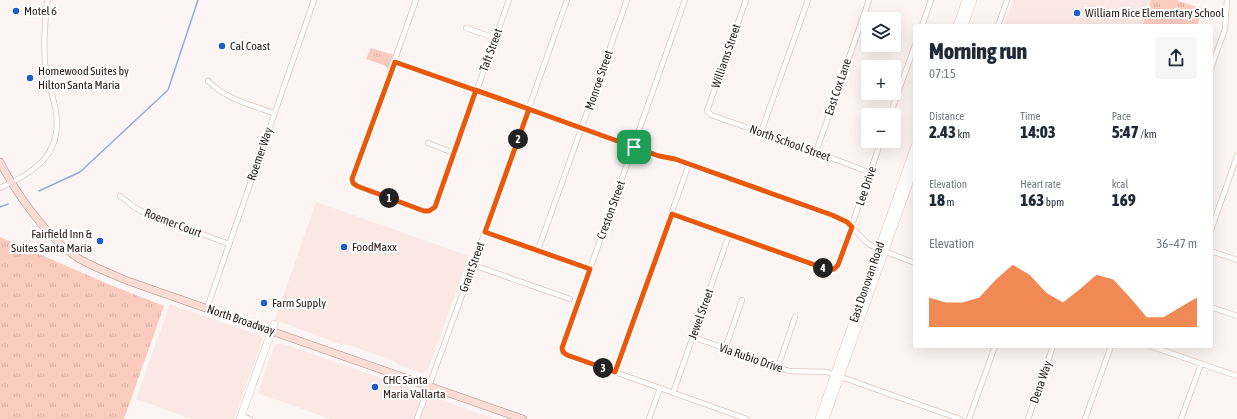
<!DOCTYPE html>
<html lang="en">
<head>
<meta charset="utf-8">
<style>
  :root { --surface:#fff; --page:#f6f6f7; --text:#1f2937; --muted:#747a83; --accent:#ea580c }
  body { margin:0; font-family:"Asap Condensed",sans-serif; background:var(--page); color:var(--text); height:100vh; display:flex; flex-direction:column; font-size:15px; white-space:nowrap }
  * { box-sizing:border-box; margin:0 }
  p { font-size:13px; color:var(--muted) }
  .icon { flex:none; width:22px; height:22px; fill:none; stroke:currentColor; stroke-width:2; stroke-linecap:round; stroke-linejoin:round }
  .map { position:relative; flex:1; overflow:hidden }
  .details { position:absolute; left:913px; top:24px; width:300px; height:324px; display:flex; flex-direction:column; background:var(--surface); border-radius:4px; box-shadow:0 4px 16px #0002 }
  .details>* { flex:none }
  .buttons { position:absolute; left:861px; top:12px; display:grid; gap:8px }
  .buttons a { display:grid; place-items:center; width:40px; height:40px; border-radius:4px; background:var(--surface); box-shadow:0 4px 16px #0002; font-size:20px }
  .pin { position:absolute; display:grid; place-items:center; width:34px; height:34px; color:#fff; margin:-17px; border-radius:8px; box-shadow:0 2px 6px #0006 }
  .km { position:absolute; width:20px; height:20px; margin:-10px; border-radius:50%; background:#222; color:#fff; font-size:11px; line-height:20px; text-align:center }
  .round { display:grid; place-items:center; flex:none; width:42px; height:42px; border-radius:4px; background:var(--page) }
  .head { display:flex; align-items:center; justify-content:space-between; height:68px; padding:0 16px }
  h1 { font-size:22px; font-weight:800; line-height:30px }
  .stats { display:grid; grid-template-columns:repeat(3,1fr); gap:6px; height:68px; padding:4px 16px }
  .stats div { display:grid; align-content:center }
  .stats b { font-size:17px; font-weight:800 }
  .stats small { font-size:11px; font-weight:400 }
  .stats p { font-size:11px }
  .chart { height:112px; padding:8px 16px }
  .chart p { display:flex; justify-content:space-between }
  .chart svg { width:100%; height:72px; margin-top:4px; fill:var(--accent); opacity:.7 }
  .map>svg:first-child { display:block }
  .built { fill:#f9e8e4 }
  .grass { fill:url(#grass-tufts) }
  .lines { fill:none; stroke-linecap:round; stroke-linejoin:round }
  .stream { stroke:#8bade5; stroke-width:1.5 }
  .street-casing { stroke:#e3c3bc; stroke-width:6 }
  .secondary-casing { stroke:#e3c3bc; stroke-width:8 }
  .primary-casing { stroke:#af8c83; stroke-width:8 }
  .street { stroke:#fff; stroke-width:4.5 }
  .secondary { stroke:#fff; stroke-width:7 }
  .primary { stroke:#f9dcd6; stroke-width:7 }
  .route-casing { stroke:#fff; stroke-width:8 }
  .route { stroke:#ea580c; stroke-width:5 }
  .poi-dot { fill:#1c5fcb; stroke:#fff; stroke-width:1.5 }
  .labels { text-anchor:middle; stroke-width:4; stroke-linejoin:round; paint-order:stroke }
  .poi-label { font-size:12px; fill:#2d211e; stroke:#fff; text-anchor:start }
  .street-label { font-size:12px; fill:#2d211e; stroke:#fff }
</style>
</head>
<body>
<div class="map">
<svg width="1237" height="419" viewBox="0 0 1237 419">
  <defs>
    <pattern id="grass-tufts" width="24" height="20" patternUnits="userSpaceOnUse"><rect width="24" height="20" fill="#fccbbf"/><path d="M3 7l-1-3M5 7V3M7 7l1-3M15 17l-1-3M17 17v-4M19 17l1-3" fill="none" stroke="#d8aea4"/></pattern>
  </defs>
  <rect width="100%" height="100%" fill="#fcf5f3"/>
  <path class="built" d="M1013,0H1150L1141,26H1004Z
    M316,202L469,256L428,369L422,373L399,365L391,360L346,344L343,345L275,320Z
    M170,304L259,335L262,339L261,344L234,419H192L136,399Z
    M281,343L412,389L494,419H330L258,393L275,345Z"/>
  <path class="grass" d="M1151,0H1176L1203,9L1197,26H1142Z
    M371,48L387,53L393,54L388,70L386,66L366,59Z
    M0,237L108,284L164,306L124,419H0Z"/>
  <g class="lines">
    <path class="stream" d="M39,191L80,172L168,90L198,0
      M0,207L8,204"/>
    <defs>
      <path id="street" d="M416,0L352,179L353,183L357,186L424,211H429L435,207L509,0
        M685,0L562,348L563,352L567,355L747,419
        M746,0L707,111L711,115L816,152L866,171L869,176
        M922,26L931,0
        M998,26L1007,0
        M466,28L495,38
        M395,62L659,156L675,159L832,215L847,222L867,243L878,249L915,263
        M1211,68L1225,29L1227,0
        M208,81C226,99 251,105 274,113
        M890,115L915,45
        M761,132L808,0
        M428,143L454,153
        M816,152L869,0
        M0,188C35,172 62,155 56,112C54,99 49,86 46,73C44,58 44,43 45,27C46,18 45,8 48,0
        M120,196L134,207L143,212L229,244
        M672,214L829,270L834,269L838,265L881,141
        M1211,230L1237,156
        M485,232L590,269
        M538,250L627,0
        M1211,251L1237,260
        M473,265L570,299
        M1211,307L1237,316
        M207,308L314,0
        M693,337L789,371L827,372L960,419
        M1150,346L1237,376
        M725,349L742,300
        M778,367L795,317
        M615,372L689,164
        M673,393L729,235
        M242,416L250,419
        M417,419L485,232L567,0
        M649,419L660,388
        M969,419L995,346
        M1028,419L1053,346
        M1085,419L1111,346
        M1181,419L1201,364"/>
      <path id="secondary" d="M957,26L966,0
        M964,26L973,0
        M240,419L274,324
        M819,419L915,146
        M825,419L915,166"/>
      <path id="primary" d="M0,162C16,193 48,239 78,258C93,267 112,274 128,281L523,419"/>
    </defs>
    <use href="#street" class="street-casing"/>
    <use href="#secondary" class="secondary-casing"/>
    <use href="#primary" class="primary-casing"/>
    <use href="#street" class="street"/>
    <use href="#secondary" class="secondary"/>
    <use href="#primary" class="primary"/>
  </g>
  <g class="lines">
    <defs>
      <path id="route" d="M634,147L476,90L435,207L429,211H424L357,186L353,183L352,179L395,62L529,109L485,232L590,269L562,348L563,352L567,355L615,372L672,214L829,270L834,269L838,265L852,227L847,222L832,215L689,164L675,159L659,156L634,147"/>
    </defs>
    <use href="#route" class="route-casing"/>
    <use href="#route" class="route"/>
  </g>
  <g class="poi-dot">
    <circle cx="16" cy="11" r="4"/>
    <circle cx="1077" cy="13" r="4"/>
    <circle cx="222" cy="46" r="4"/>
    <circle cx="30" cy="78" r="4"/>
    <circle cx="100" cy="241" r="4"/>
    <circle cx="344" cy="247" r="4"/>
    <circle cx="264" cy="303" r="4"/>
    <circle cx="375" cy="387" r="4"/>
  </g>
  <g class="labels">
    <g class="poi-label">
      <text x="24" y="15">Motel 6</text>
      <text x="1085" y="17">William Rice Elementary School</text>
      <text x="230" y="50">Cal Coast</text>
      <text x="38" y="75">Homewood Suites by<tspan x="38" dy="14">Hilton Santa Maria</tspan></text>
      <text x="92" y="238" text-anchor="end">Fairfield Inn &amp;<tspan x="92" dy="14">Suites Santa Maria</tspan></text>
      <text x="352" y="251">FoodMaxx</text>
      <text x="272" y="307">Farm Supply</text>
      <text x="383" y="384">CHC Santa<tspan x="383" dy="14">Maria Vallarta</tspan></text>
    </g>
    <g class="street-label">
      <text transform="translate(491 50) rotate(-70)" y="4">Taft Street</text>
      <text transform="translate(726 56) rotate(-71)" y="4">Williams Street</text>
      <text transform="translate(599 80) rotate(-71)" y="4">Monroe Street</text>
      <text transform="translate(838 87) rotate(-71)" y="4">East Cox Lane</text>
      <text transform="translate(790 143) rotate(20)" y="4">North School Street</text>
      <text transform="translate(260 154) rotate(-71)" y="4">Roemer Way</text>
      <text transform="translate(866 186) rotate(-71)" y="4">Lee Drive</text>
      <text transform="translate(611 210) rotate(-70)" y="4">Creston Street</text>
      <text transform="translate(173 223) rotate(21)" y="4">Roemer Court</text>
      <text transform="translate(472 267) rotate(-70)" y="4">Grant Street</text>
      <text transform="translate(867 282) rotate(-71)" y="4">East Donovan Road</text>
      <text transform="translate(701 314) rotate(-70)" y="4">Jewel Street</text>
      <text transform="translate(241 320) rotate(19)" y="4">North Broadway</text>
      <text transform="translate(751 358) rotate(19)" y="4">Via Rubio Drive</text>
      <text transform="translate(1041 382) rotate(-71)" y="4">Dena Way</text>
    </g>
  </g>
</svg>
<div class="buttons">
<a><svg class="icon" aria-label="layers" viewBox="0 0 24 24"><path d="M12 4l9 5-9 5-9-5zM3 14l9 5 9-5"/></svg></a>
<a>+</a>
<a>−</a>
</div>
<div class="pin" style="left:634px;top:147px;background:#1e9e55"><svg class="icon" aria-label="arrive" viewBox="0 0 24 24"><path d="M6 21V4h12l-3 4 3 4H6"/></svg></div>
<b class="km" style="left:389px;top:198px">1</b>
<b class="km" style="left:518px;top:139px">2</b>
<b class="km" style="left:603px;top:368px">3</b>
<b class="km" style="left:823px;top:268px">4</b>
<section class="details">
<div class="head"><div><h1>Morning run</h1><p>07:15</p></div><a class="round"><svg class="icon" aria-label="share" viewBox="0 0 24 24"><path d="M12 15V3M7 8l5-5 5 5M5 13v7h14v-7"/></svg></a></div>
<div class="stats">
<div><p>Distance</p><b>2.43<small> km</small></b></div>
<div><p>Time</p><b>14:03</b></div>
<div><p>Pace</p><b>5:47<small> /km</small></b></div>
</div>
<div class="stats">
<div><p>Elevation</p><b>18<small> m</small></b></div>
<div><p>Heart rate</p><b>163<small> bpm</small></b></div>
<div><p>kcal</p><b>169</b></div>
</div>
<div class="chart"><p><span>Elevation</span>36–47 m</p>
<svg viewBox="0 0 160 44" preserveAspectRatio="none"><path d="M0 44V26L10 29L20 29L30 26L40 15L50 6L60 12L70 23L80 29L90 21L100 12L110 15L120 26L130 38L140 38L150 32L160 26V44z"/></svg>
</div>
</section>
</div>
</body>
</html>
